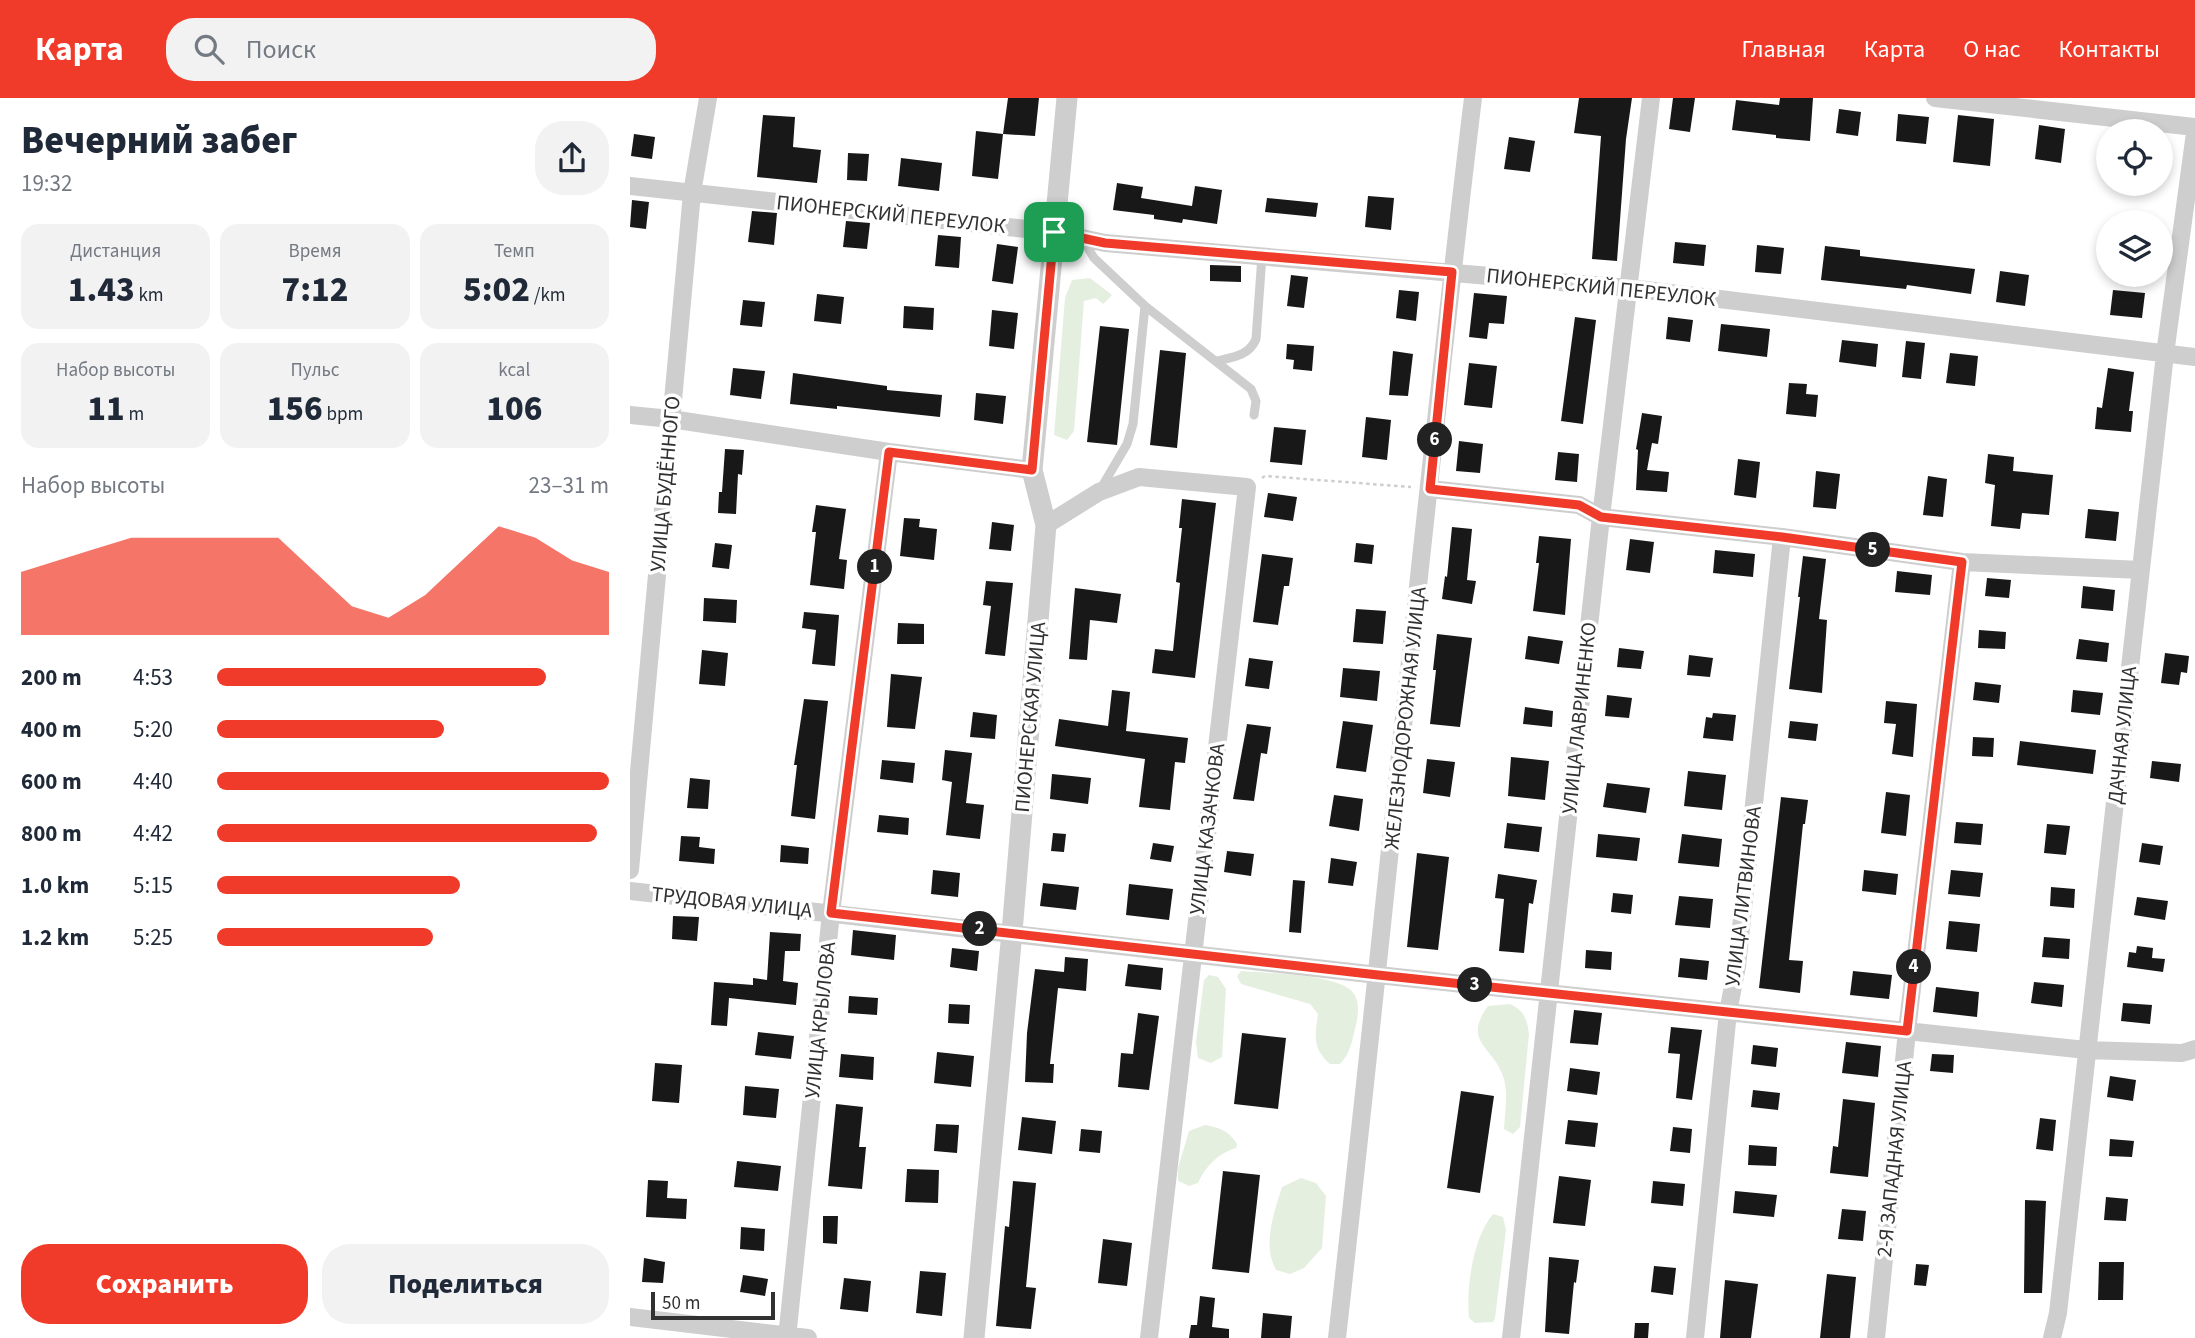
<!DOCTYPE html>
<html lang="ru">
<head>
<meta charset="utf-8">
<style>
  :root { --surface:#fff; --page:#f2f2f3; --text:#1f2937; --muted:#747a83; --accent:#f13b2a }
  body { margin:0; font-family:"Source Sans 3",sans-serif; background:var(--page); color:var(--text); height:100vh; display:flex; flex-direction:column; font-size:26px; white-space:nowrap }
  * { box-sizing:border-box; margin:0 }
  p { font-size:23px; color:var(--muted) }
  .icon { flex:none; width:38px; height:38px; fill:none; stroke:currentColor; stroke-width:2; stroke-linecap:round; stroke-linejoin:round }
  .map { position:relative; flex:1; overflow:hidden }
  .panel { display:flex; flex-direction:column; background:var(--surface); width:630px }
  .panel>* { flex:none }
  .controls { position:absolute; left:1466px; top:21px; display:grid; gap:14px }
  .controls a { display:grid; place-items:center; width:77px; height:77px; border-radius:50%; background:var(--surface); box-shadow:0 4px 10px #0003; font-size:35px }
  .scale { position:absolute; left:21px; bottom:18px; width:124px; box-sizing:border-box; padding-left:7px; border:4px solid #313131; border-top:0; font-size:19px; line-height:24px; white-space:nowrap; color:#313131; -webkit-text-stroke:5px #fff; paint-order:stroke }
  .pin { position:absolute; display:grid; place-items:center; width:60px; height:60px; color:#fff; margin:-30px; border-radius:14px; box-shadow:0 4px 10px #0006 }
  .km { position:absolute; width:35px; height:35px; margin:-18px; border-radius:50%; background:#222; color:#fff; font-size:19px; line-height:35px; text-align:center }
  .round { display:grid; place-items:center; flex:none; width:74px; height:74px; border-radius:28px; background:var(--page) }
  .summary { display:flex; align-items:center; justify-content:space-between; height:119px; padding:0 21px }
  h1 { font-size:38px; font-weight:800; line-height:52px }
  .metrics { display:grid; grid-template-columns:repeat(3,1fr); gap:10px; height:119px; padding:7px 21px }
  .metrics div { display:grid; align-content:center; border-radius:18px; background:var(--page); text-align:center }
  .metrics b { font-size:35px; font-weight:800 }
  .metrics small { font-size:19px; font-weight:400 }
  .metrics p { font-size:19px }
  .chart { height:196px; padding:14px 21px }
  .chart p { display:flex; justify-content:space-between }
  .chart svg { width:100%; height:126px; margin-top:7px; fill:var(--accent); opacity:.7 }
  .button { display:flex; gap:14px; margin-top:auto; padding:14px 21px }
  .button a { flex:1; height:80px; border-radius:28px; background:var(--accent); color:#fff; font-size:28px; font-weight:800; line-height:80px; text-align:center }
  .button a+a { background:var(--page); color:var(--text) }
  ul { padding:0 21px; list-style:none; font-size:23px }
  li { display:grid; grid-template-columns:112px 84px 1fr; align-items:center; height:52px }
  li i { height:18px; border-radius:9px; background:var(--accent) }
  header { display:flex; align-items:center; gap:42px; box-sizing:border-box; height:98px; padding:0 35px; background:var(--accent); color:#fff }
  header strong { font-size:33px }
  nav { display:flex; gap:38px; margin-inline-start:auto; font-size:24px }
  .search { width:490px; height:63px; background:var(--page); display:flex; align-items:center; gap:18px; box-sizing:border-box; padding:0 24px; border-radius:28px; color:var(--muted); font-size:26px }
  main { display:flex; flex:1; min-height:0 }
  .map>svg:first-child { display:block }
  .green { fill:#e5efdf }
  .building { fill:#181818 }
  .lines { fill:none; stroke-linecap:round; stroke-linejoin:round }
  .path { stroke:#cecece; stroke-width:2.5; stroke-dasharray:3.5 3.5; stroke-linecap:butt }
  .service { stroke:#cecece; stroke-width:9 }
  .minor { stroke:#cecece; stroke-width:18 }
  .tertiary { stroke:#cecece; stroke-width:21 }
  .route-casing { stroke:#fff; stroke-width:14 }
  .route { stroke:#f13b2a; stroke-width:9 }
  .labels { text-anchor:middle; stroke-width:7; stroke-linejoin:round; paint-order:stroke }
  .street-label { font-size:21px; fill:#313131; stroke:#fff }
</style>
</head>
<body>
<header>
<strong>Карта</strong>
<div class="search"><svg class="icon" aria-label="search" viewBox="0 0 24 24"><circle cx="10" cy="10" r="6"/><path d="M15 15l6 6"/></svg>Поиск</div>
<nav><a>Главная</a><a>Карта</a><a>О нас</a><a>Контакты</a></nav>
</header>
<main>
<section class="panel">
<div class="summary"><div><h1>Вечерний забег</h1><p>19:32</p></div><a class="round"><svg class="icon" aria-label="share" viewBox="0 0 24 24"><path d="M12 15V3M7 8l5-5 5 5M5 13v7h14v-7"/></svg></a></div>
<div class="metrics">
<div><p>Дистанция</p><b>1.43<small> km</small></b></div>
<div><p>Время</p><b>7:12</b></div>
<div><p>Темп</p><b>5:02<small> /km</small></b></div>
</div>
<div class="metrics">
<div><p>Набор высоты</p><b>11<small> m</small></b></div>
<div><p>Пульс</p><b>156<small> bpm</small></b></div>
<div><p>kcal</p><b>106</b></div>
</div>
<div class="chart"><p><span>Набор высоты</span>23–31 m</p>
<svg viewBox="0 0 160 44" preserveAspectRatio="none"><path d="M0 44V22L10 18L20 14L30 10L40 10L50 10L60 10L70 10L80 22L90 34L100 38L110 30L120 18L130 6L140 10L150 18L160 22V44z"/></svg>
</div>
<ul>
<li><b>200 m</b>4:53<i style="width:84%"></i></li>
<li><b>400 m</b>5:20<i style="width:58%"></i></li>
<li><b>600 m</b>4:40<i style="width:100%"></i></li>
<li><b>800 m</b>4:42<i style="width:97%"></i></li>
<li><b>1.0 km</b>5:15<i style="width:62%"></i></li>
<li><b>1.2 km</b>5:25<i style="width:55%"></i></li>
</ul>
<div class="button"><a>Сохранить</a><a>Поделиться</a></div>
</section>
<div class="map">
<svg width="1565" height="1240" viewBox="0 0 1565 1240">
  <rect width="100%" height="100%" fill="#fff"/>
  <path class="green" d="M460,180L482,197L473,206L466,200L454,203L444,333L437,342L424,337L435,200L442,182Z
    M611,873C634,875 713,876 724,896C730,905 728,917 726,927C722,942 721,955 710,966H700C682,950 685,938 688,916L680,906L611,886L607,878Z
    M579,877L588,879L596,891L592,959L581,965L568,960L566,944L574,882Z
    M880,906C894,913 897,920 899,936L890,1029L883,1036L874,1031C875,1015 878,995 874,981C865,949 831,945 858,908Z
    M575,1027C591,1030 599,1033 607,1046L606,1050C587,1056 576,1068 568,1085L559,1088L548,1083V1070L559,1033Z
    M671,1080L686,1085L696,1098L692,1150L674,1170L660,1176L646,1172C632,1147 644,1115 652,1089Z
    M863,1116L873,1119L876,1132L865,1220L863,1224L845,1225L839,1220C836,1189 843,1140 863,1116Z"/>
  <path class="building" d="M378,0H409L405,38L373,36Z
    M949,0H1002L996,41L987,163L962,161L971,38L944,35Z
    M1043,0H1065L1060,34L1039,31Z
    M1150,0H1183L1180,43L1146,40V37L1102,32L1106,2L1149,7Z
    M1209,11L1231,14L1228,38L1206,35Z
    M1268,16L1299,19L1296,46L1266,43Z
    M133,17L165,19L163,49L191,52L187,85L127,79Z
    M1328,17L1364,21L1360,68L1323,64Z
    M1409,27L1435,31L1431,65L1405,61Z
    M346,33L373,36L368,81L342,78Z
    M4,36L25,39L22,61L1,58Z
    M879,39L905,43L900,74L874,71Z
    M218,55L239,56L237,83L217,82Z
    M271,60L312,65L309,93L268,88Z
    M487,85L513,89L511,100L562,108L565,88L592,92L587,126L553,121L552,125L524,121V117L483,112Z
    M738,98L764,100L761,132L735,129Z
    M637,100L688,105L686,119L635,114Z
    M2,102L19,104L16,131L0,129Z
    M122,113L147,115L144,147L118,144Z
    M216,123L240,125L237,151L213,149Z
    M308,137L331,139L329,170L305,168Z
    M1045,144L1076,147L1074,168L1043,165Z
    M367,146L388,149L383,186L362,183Z
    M1127,147L1154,150L1151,176L1125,174Z
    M1195,148L1230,152V158L1345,171L1341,196L1277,187L1276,191L1191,182Z
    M580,167L611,168V184L580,183Z
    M1370,173L1399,177L1395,208L1366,204Z
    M661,177L678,179L674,210L657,208Z
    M769,192L789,194L786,223L766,220Z
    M1483,192L1515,195L1512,220L1480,217Z
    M844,195L877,198L874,226L859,225L857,241L839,239Z
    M187,196L214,199L211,226L184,223Z
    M113,202L135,204L132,229L110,227Z
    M274,208L304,210L303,232L273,230Z
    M362,212L388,215L384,251L359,248Z
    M945,219L966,222L953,326L931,323Z
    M1038,219L1063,222L1060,244L1036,241Z
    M1091,226L1140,231L1137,259L1088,253Z
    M470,228L499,231L487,347L457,344Z
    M1212,242L1248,246L1246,269L1209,264Z
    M1276,243L1295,245L1291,281L1272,279Z
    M657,246L684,248L682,273L663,271L664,262L656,261Z
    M530,252L556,255L547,350L520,347Z
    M763,253L783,256L778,298L759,297Z
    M1320,255L1348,258L1345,288L1316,285Z
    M839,265L867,268L862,310L834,307Z
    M103,270L135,273L131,301L100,297Z
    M1478,270L1504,274L1499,313H1503L1501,334L1465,331L1467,309L1472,310Z
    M163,275L257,288V292L312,297L310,319L207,308V311L160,306Z
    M1159,285L1177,286L1176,296L1188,297L1186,319L1156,316Z
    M346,295L376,298L373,326L344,322Z
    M1012,315L1032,318L1028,346L1022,345L1017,372L1039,374L1037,394L1006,392L1008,352L1006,351Z
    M736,319L761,322L757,362L732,359Z
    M644,329L676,332L672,367L640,364Z
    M829,343L853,346L850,375L826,373Z
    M95,351L114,352L112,377L108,376L106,416L88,415L89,394H92Z
    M928,354L949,356L947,384L925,382Z
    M1358,356L1384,359L1383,373L1423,377L1419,417L1392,415L1390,431L1361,428L1365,387L1355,385Z
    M1108,361L1130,364L1126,400L1104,397Z
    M1186,373L1210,376L1206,411L1183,409Z
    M1298,378L1317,381L1313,419L1293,417Z
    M638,395L667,399L663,423L634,419Z
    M552,401L586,405L565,580L522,575L525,551L543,553L550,485L546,484L552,430H549Z
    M186,407L216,411L209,461L217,462L214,491L180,487L186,434H182Z
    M1458,411L1489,414L1486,443L1455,440Z
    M274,420L290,421L289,429L307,431L304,462L270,458Z
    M362,424L384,427L381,453L359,451Z
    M822,429L842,431L837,482L846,483L842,506L812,501L815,478L817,479Z
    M909,438L941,441L935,517L903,513L909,465H906Z
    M1000,441L1024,444L1020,475L996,472Z
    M85,445L102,447L99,471L82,469Z
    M726,445L744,447L742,466L724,464Z
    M1085,452L1125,456L1123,479L1083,475Z
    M632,456L663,460L659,488H654L648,527L623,524Z
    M1173,458L1196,461L1189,521L1197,522L1192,595L1159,591L1170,499H1168Z
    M1267,473L1302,477L1300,497L1265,494Z
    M1357,480L1381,482L1379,500L1355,498Z
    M356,483L383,485L375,558L355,556L361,508L353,507Z
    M1453,488L1485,492L1483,513L1451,510Z
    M445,490L491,496L487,525L460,522L457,562L439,561Z
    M74,500L107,502L106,525L73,523Z
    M726,511L756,513L753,546L723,544Z
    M174,514L209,517L205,568L182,566L186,532L172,530Z
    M268,525L294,526V546H267Z
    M1349,532L1376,534L1375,551L1348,550Z
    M807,536L842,540L830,629L800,626L806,572H803Z
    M898,538L933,543L929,566L895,561Z
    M1449,541L1479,545L1477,564L1446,561Z
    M989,550L1014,553L1011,571L987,569Z
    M72,552L98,555L95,588L69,586Z
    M1535,555L1559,558L1557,575L1551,574L1549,587L1531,585Z
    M1059,557L1083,560L1080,579L1057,577Z
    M619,560L643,563L639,591L615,588Z
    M713,570L750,573L747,603L710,599Z
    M261,576L292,579L285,631L257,629Z
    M1345,584L1371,587L1369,605L1343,602Z
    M482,592L500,594L496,633L558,640L555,665L545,664L540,712L509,709L515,661L425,648L429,621L478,628Z
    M1443,592L1473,595L1470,617L1441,614Z
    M977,597L1002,600L999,620L975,618Z
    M174,601L198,603L185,721L161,718L167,667H164Z
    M1256,603L1287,606L1283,659L1262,656L1266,626L1254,625Z
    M895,609L923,613L922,629L893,626Z
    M343,614L367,617L365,641L340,639Z
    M1083,615L1106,617L1103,643L1073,640L1076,619L1082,620Z
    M713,623L743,627L736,674L706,670Z
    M1160,623L1188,626L1186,643L1158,640Z
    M617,626L641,629L637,656L631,655L624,703L603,701Z
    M1343,639L1364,640L1363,659L1342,658Z
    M1390,643L1466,652L1463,676L1387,667Z
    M315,652L342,655L336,705L354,707L350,741L316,737L322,684L312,682Z
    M881,659L919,663L915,702L878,698Z
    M797,661L825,664L820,699L793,695Z
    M252,662L285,665L283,685L250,681Z
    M1522,663L1551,666L1549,684L1520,680Z
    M1058,673L1096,677L1092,712L1054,708Z
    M422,676L461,680L458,706L420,701Z
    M60,680L80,682L78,711L57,710Z
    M977,685L1020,690L1016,715L973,709Z
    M1256,694L1280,697L1276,738L1251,735Z
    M704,697L733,701L729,733L699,728Z
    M1151,699L1178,702L1175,726H1173L1159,862L1173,863L1170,895L1129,890Z
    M249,717L279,720L278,737L247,734Z
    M1326,724L1353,726L1351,747L1324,745Z
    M877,725L912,729L909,754L874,750Z
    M1417,726L1440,728L1436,757L1414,755Z
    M423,735L436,736L434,754L421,753Z
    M968,736L1010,740L1007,763L966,759Z
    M1052,736L1092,741L1089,769L1048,765Z
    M51,738L70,739L69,749L85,751L84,766L49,763Z
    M523,745L544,748L541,764L520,761Z
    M1512,745L1533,748L1530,767L1509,764Z
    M151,747L179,750L178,766L150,764Z
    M597,753L624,756L621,778L594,774Z
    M787,755L819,759L808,852L777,849Z
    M701,760L727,764L723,788L698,785Z
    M303,772L330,775L328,799L301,796Z
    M1234,772L1268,776L1266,797L1232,793Z
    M1321,772L1353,775L1350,799L1318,796Z
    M868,776L907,782L903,806L899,805L894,855L869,853L874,801L865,800Z
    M663,782L675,783L671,835L659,834Z
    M413,785L449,789L446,812L410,808Z
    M499,786L543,791L539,822L496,817Z
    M1421,789L1445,791L1444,810L1420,808Z
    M983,795L1003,797L1001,816L981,814Z
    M1049,798L1083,801L1080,830L1045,827Z
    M1507,799L1538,803L1535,822L1504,817Z
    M43,818L69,819L67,843L42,841Z
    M1319,823L1350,826L1347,854L1316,851Z
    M223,832L266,837L264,862L221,857Z
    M140,834L171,836L170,853H155L153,883L168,885L166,907L99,900L97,928L81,927L84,884L123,887V880L137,882Z
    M1414,839L1440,841L1439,861L1412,859Z
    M1507,848L1523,850L1522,860L1535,861L1533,874L1497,869L1499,854L1506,855Z
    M322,850L349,853L347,873L320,869Z
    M956,852L982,854L981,872L955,870Z
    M435,859L458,861L456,893L428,890L420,966H424L423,985L395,984L397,935L405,871L434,874Z
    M1050,860L1079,863L1077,882L1048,879Z
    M498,866L533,870L531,892L495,888Z
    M1223,873L1262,877L1259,901L1220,897Z
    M1404,884L1434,887L1432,909L1401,905Z
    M1306,889L1349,894L1347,919L1303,914Z
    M219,898L248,900L247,917L218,915Z
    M1493,905L1522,907L1520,926L1491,923Z
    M319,906L340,907L339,926L318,925Z
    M944,912L972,915L968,947L940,945Z
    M508,915L529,918L519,992L488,989L491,955L503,956Z
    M1041,929L1072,932L1062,1002L1046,1000L1050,956L1038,955Z
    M128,934L164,938L161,961L125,957Z
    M612,935L656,940L648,1011L604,1006Z
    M1216,944L1251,948L1248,979L1212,975Z
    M1123,947L1148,950L1146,969L1121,966Z
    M307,954L344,958L341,989L304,985Z
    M211,956L244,959L243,982L209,979Z
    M1302,956L1324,957L1323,975L1300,973Z
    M25,965L52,967L49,1005L22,1003Z
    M940,970L970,974L967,997L937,993Z
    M1480,978L1506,982L1503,1003L1477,999Z
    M115,988L149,991L146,1020L113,1017Z
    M1123,992L1150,995L1148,1012L1121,1009Z
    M831,993L864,998L850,1095L817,1090Z
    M1213,1001L1245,1005L1238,1079L1200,1075L1203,1048L1208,1049Z
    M206,1006L233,1009L229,1049H236L232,1091L198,1088Z
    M392,1019L426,1023L422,1056L388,1052Z
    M1410,1020L1426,1022L1423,1053L1406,1051Z
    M938,1022L968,1025L965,1049L935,1046Z
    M306,1026L329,1027L327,1055L304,1053Z
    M1043,1029L1062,1031L1060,1055L1040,1053Z
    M451,1031L472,1033L470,1055L449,1053Z
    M1480,1041L1504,1043L1502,1059L1479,1058Z
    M1119,1047L1147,1049L1146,1068L1118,1067Z
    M107,1063L151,1068L148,1093L104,1089Z
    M277,1071L309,1072L308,1105L275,1104Z
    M593,1073L630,1077L619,1175L582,1171Z
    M929,1078L961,1082L955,1128L923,1125Z
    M18,1082L38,1083L37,1100L57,1101L56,1121L16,1119Z
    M383,1083L406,1085L396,1189L406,1190L401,1231L366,1228L375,1128L379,1129Z
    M1023,1083L1055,1086L1053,1108L1021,1105Z
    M1105,1093L1147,1097L1144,1119L1103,1115Z
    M1476,1099L1498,1101L1496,1123L1474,1122Z
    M1395,1102L1416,1103L1412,1195H1394Z
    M1212,1111L1236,1113L1233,1143L1208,1141Z
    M193,1118H208L207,1146L193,1145Z
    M111,1129L135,1131L134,1153L110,1151Z
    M473,1141L502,1145L497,1188L468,1185Z
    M919,1159L949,1162L946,1185L944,1184L939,1236L915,1234Z
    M14,1160L35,1164L33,1185L12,1184Z
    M1469,1164H1494L1493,1202H1468Z
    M1286,1166L1299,1167L1296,1188L1284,1187Z
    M1024,1168L1046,1170L1043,1197L1021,1194Z
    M290,1173L316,1175L312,1218L286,1215Z
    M1197,1176L1226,1179L1220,1240H1190Z
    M113,1177L138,1181L135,1198L110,1194Z
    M214,1180L241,1183L238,1214L210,1211Z
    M1095,1182L1128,1186L1121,1240H1090Z
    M570,1198L585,1200L582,1229L599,1231V1240H559L561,1227H567Z
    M633,1215L662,1218L660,1240H631Z
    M1005,1225H1019L1018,1240H1004Z"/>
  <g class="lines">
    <path class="path" d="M632,380L635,378L781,389"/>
    <path class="service" d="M457,141L458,150L464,160L515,208L621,291L626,303L624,317
      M587,263C603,259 619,258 626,241L632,158
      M470,392L497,346L503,326L515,208"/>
    <path class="minor" d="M1305,0L1565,29
      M0,88L424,134L475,145L999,190L1565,259
      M0,317L41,321L259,354L402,372
      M800,391L949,407L971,419L1152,439L1332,464L1511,472
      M416,427L469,394L509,379L617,389L519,1240
      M0,772L62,95L78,0
      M0,793L748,877L1456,952L1552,955L1565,951
      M0,1219L178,1240
      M157,1240L201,815L259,354
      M707,1240C754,827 793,413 843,0
      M881,1240L971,419L1021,0
      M1065,1240L1098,914L1107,868L1152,439
      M1246,1240L1277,933L1332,464
      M1422,1240L1428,1215L1535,256L1565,35"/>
    <path class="tertiary" d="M344,1240L382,834L416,427L402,372L437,0"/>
  </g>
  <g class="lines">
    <defs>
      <path id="route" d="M424,134L475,145L822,174L800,391L949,407L971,419L1152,439L1332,464L1277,933L748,877L201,815L259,354L402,372Z"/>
    </defs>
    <use href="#route" class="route-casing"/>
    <use href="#route" class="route"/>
  </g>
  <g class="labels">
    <g class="street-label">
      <text transform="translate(261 116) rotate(6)" y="7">ПИОНЕРСКИЙ ПЕРЕУЛОК</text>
      <text transform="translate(971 189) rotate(6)" y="7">ПИОНЕРСКИЙ ПЕРЕУЛОК</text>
      <text transform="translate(35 386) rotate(-85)" y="7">УЛИЦА БУДЁННОГО</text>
      <text transform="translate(400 619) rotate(-85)" y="7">ПИОНЕРСКАЯ УЛИЦА</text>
      <text transform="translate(775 620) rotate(-84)" y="7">ЖЕЛЕЗНОДОРОЖНАЯ УЛИЦА</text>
      <text transform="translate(949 620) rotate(-84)" y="7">УЛИЦА ЛАВРИНЕНКО</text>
      <text transform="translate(1492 637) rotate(-84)" y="7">ДАЧНАЯ УЛИЦА</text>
      <text transform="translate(577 731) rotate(-83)" y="7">УЛИЦА КАЗАЧКОВА</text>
      <text transform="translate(1113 798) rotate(-83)" y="7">УЛИЦА ЛИТВИНОВА</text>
      <text transform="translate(102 804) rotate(6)" y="7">ТРУДОВАЯ УЛИЦА</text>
      <text transform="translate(190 922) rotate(-84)" y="7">УЛИЦА КРЫЛОВА</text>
      <text transform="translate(1264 1061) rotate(-84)" y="7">2-Я ЗАПАДНАЯ УЛИЦА</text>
    </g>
  </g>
</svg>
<div class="controls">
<a><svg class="icon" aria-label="locate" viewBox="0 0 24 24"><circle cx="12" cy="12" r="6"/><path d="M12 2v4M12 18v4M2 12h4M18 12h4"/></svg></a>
<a><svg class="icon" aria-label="layers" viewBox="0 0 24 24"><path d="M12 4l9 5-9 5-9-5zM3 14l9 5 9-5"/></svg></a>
</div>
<div class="scale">50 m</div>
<div class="pin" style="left:424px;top:134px;background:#1e9e55"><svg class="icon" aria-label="arrive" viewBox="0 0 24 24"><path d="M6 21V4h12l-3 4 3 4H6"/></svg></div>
<b class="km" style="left:245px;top:469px">1</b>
<b class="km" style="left:350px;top:831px">2</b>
<b class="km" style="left:845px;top:887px">3</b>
<b class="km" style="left:1284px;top:869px">4</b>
<b class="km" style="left:1243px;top:452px">5</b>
<b class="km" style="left:805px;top:342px">6</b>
</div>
</main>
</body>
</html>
